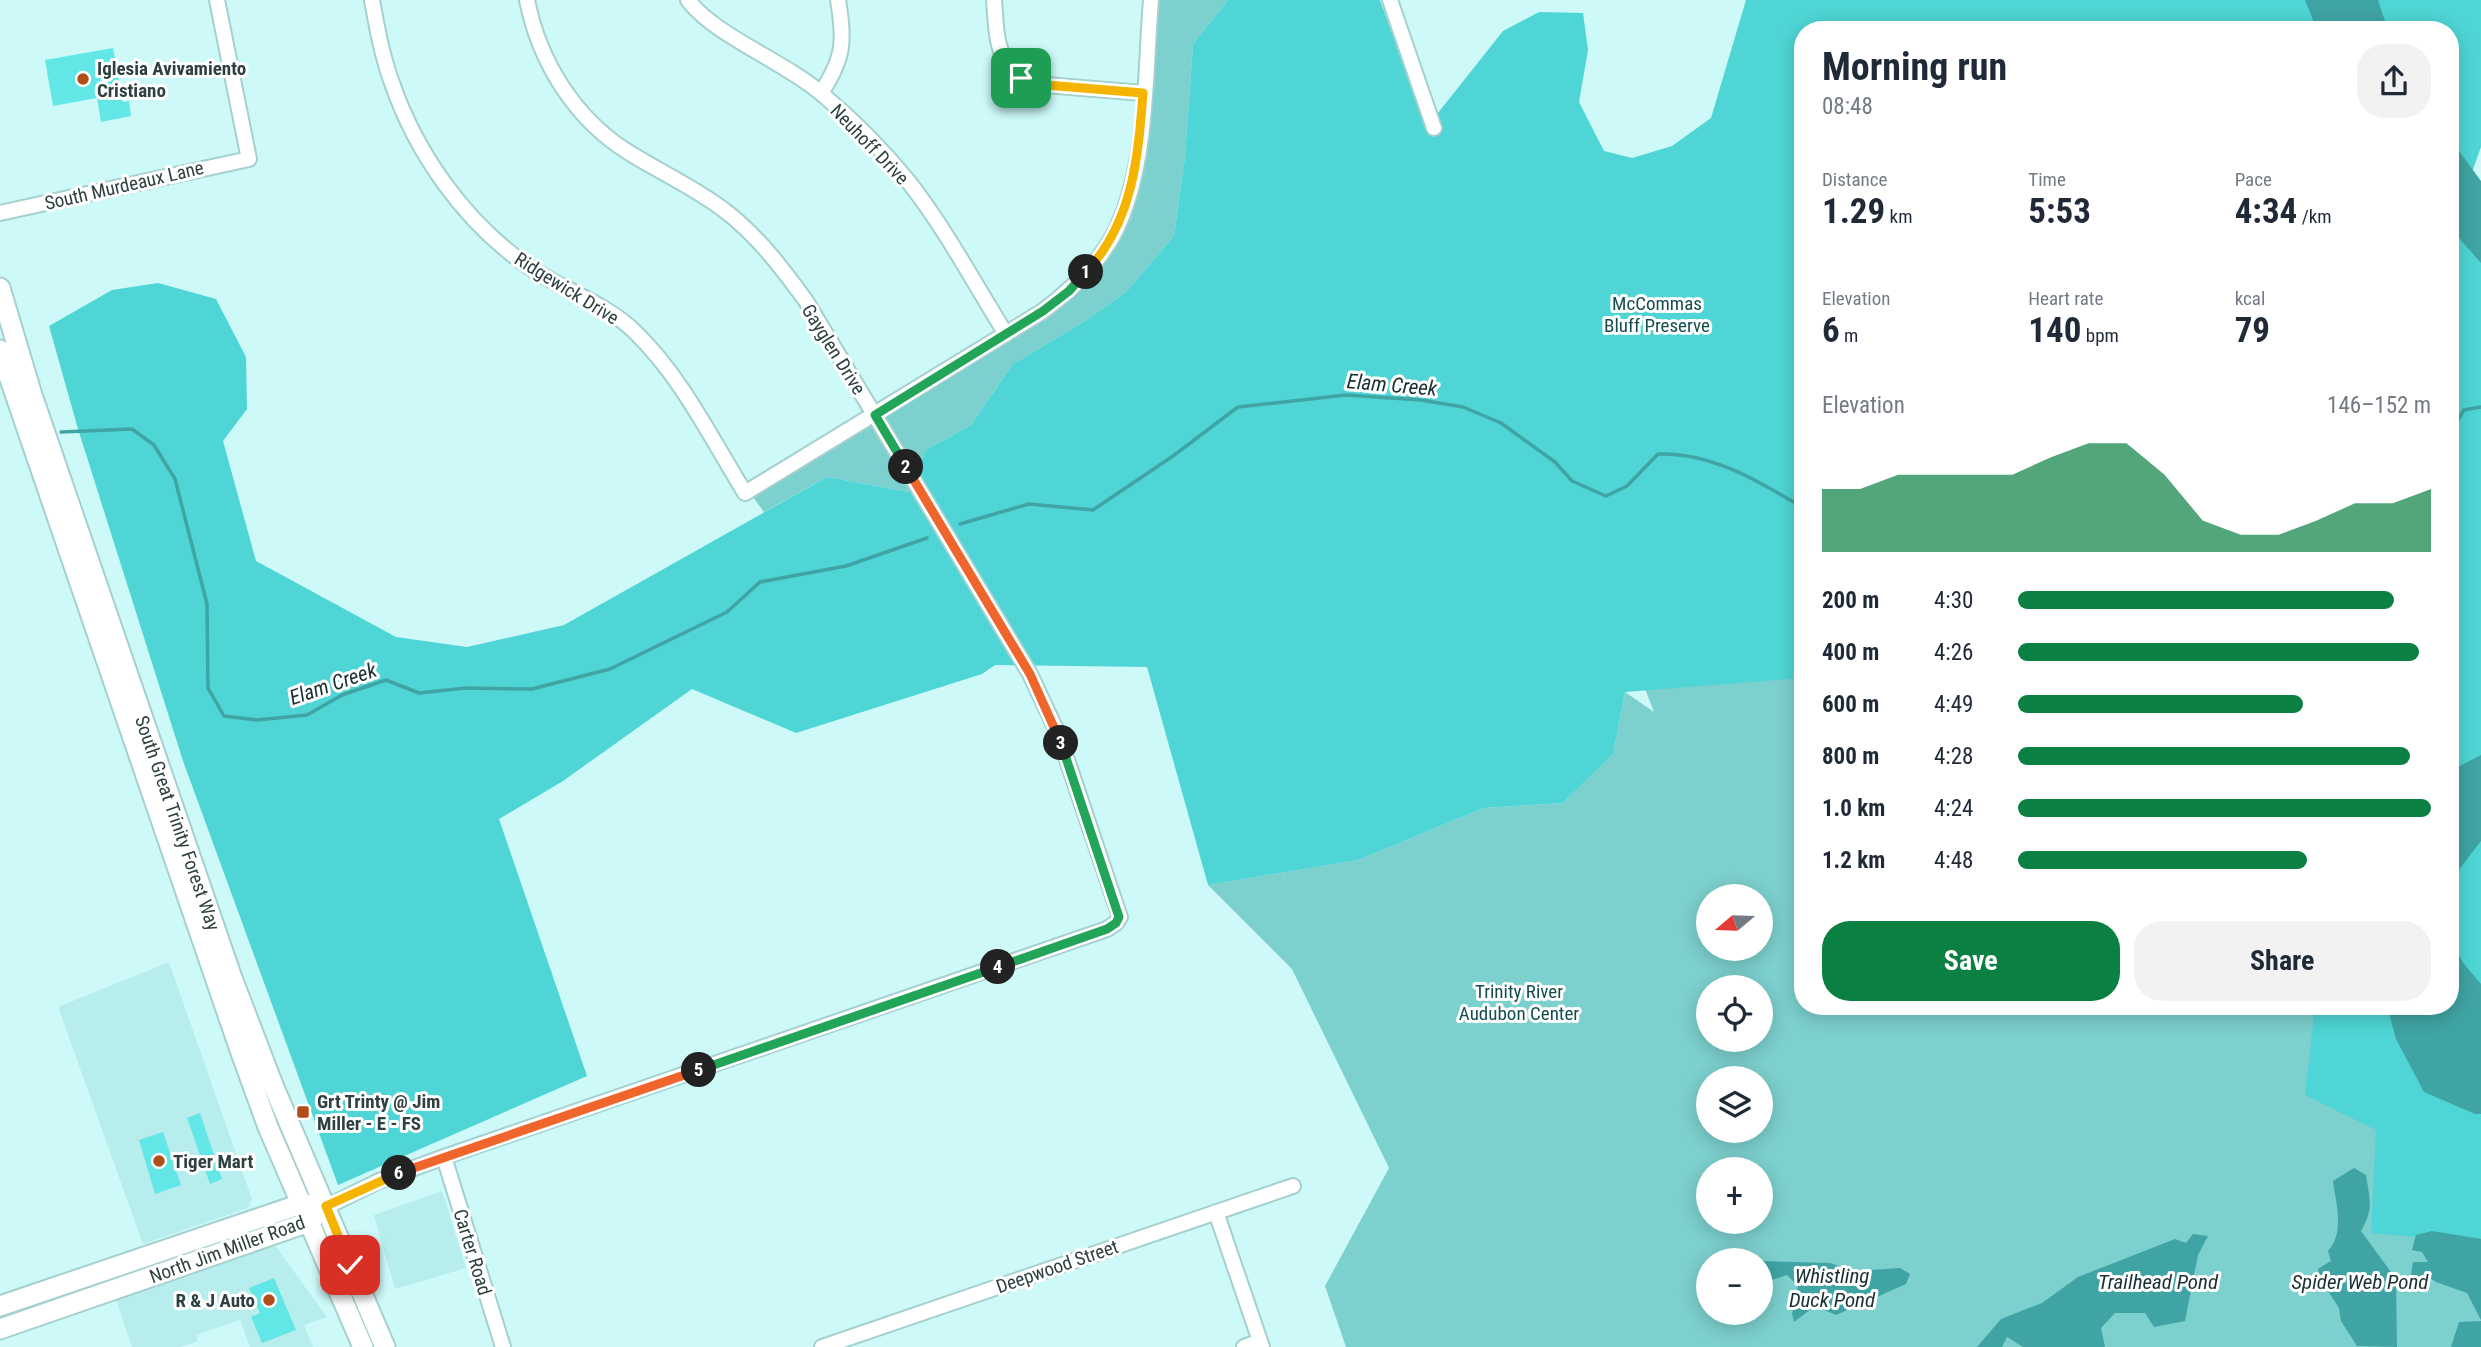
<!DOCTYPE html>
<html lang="en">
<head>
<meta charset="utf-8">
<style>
  :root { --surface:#fff; --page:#f2f2f3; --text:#1f2937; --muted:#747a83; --accent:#0b8043 }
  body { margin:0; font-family:"Roboto Condensed",sans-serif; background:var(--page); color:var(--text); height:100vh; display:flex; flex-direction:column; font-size:26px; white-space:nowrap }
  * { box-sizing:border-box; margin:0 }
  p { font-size:23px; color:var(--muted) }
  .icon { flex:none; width:38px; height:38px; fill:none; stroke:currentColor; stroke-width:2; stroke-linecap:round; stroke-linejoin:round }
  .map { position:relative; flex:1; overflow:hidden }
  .panel { position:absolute; left:1794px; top:21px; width:665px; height:994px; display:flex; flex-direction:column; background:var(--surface); border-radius:28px; box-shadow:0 4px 18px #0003 }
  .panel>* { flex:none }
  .needle { width:46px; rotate:251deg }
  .buttons { position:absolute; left:1696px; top:884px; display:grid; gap:14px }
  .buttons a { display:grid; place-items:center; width:77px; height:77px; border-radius:50%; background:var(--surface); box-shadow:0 4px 18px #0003; font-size:35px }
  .pin { position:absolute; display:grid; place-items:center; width:60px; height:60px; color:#fff; margin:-30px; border-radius:14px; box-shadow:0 4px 10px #0006 }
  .km { position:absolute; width:35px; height:35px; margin:-18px; border-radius:50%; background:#222; color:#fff; font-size:19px; line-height:35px; text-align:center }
  .round { display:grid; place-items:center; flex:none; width:74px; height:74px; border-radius:28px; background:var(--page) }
  .headline { display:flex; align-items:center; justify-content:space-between; height:119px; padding:0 28px }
  h1 { font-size:38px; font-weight:700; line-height:52px }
  .stats { display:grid; grid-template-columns:repeat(3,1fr); gap:10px; height:119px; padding:7px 28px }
  .stats div { display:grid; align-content:center }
  .stats b { font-size:35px; font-weight:700 }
  .stats small { font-size:19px; font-weight:400 }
  .stats p { font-size:19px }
  .chart { height:196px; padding:14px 28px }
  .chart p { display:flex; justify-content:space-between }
  .chart svg { width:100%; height:126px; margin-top:7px; fill:var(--accent); opacity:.7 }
  .primary-button { display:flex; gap:14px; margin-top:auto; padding:14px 28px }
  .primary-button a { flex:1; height:80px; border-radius:28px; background:var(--accent); color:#fff; font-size:28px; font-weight:700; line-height:80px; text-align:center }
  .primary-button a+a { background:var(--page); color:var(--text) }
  ul { padding:0 28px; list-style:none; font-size:23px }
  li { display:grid; grid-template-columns:112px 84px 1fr; align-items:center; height:52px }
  li i { height:18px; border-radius:9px; background:var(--accent) }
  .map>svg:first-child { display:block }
  .built { fill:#b7eeed }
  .green { fill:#7cd0ce; fill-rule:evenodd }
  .forest { fill:#4fd5d5 }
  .water { fill:#40a4a4 }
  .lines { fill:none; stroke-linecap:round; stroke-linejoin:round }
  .stream { stroke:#40a4a4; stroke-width:3.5 }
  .building { fill:#63e7e6 }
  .minor-casing { stroke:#a4d1d0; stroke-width:18 }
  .major-casing { stroke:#a4d1d0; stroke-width:23 }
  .minor { stroke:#fff; stroke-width:14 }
  .major { stroke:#fff; stroke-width:19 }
  .split-1-casing { stroke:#fff; stroke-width:14 }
  .split-2-casing { stroke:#fff; stroke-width:14 }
  .split-3-casing { stroke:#fff; stroke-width:14 }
  .split-4-casing { stroke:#fff; stroke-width:14 }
  .split-5-casing { stroke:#fff; stroke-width:14 }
  .split-6-casing { stroke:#fff; stroke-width:14 }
  .split-7-casing { stroke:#fff; stroke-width:14 }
  .split-1 { stroke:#f5b400; stroke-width:9 }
  .split-2 { stroke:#22a559; stroke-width:9 }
  .split-3 { stroke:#f0652b; stroke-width:9 }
  .split-4 { stroke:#22a559; stroke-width:9 }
  .split-5 { stroke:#22a559; stroke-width:9 }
  .split-6 { stroke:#f0652b; stroke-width:9 }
  .split-7 { stroke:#f5b400; stroke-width:9 }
  .poi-dot { fill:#b24e1a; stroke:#fff; stroke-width:2.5 }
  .labels { text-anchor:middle; stroke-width:6; stroke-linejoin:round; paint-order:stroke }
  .poi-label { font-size:19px; font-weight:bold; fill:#2e403f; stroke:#fff; text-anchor:start }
  .street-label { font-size:19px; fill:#2e403f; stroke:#fff }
  .park-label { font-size:19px; fill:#134e4d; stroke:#fff }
  .water-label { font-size:21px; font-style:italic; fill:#193030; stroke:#fff }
</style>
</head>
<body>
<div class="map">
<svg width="2481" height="1347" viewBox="0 0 2481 1347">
  <rect width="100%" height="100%" fill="#cdfaf9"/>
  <path class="built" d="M169,962L252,1199L248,1208L143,1244L58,1007Z
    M442,1191L466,1268L395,1289L374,1215Z
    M274,1244L327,1317L304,1325L313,1347H250L240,1320L196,1335L198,1341L180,1347H132L115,1297Z"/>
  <path class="green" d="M1158,0H1228L1193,44L1185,157L1174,236L1126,292L1085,321L1013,364L971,425L926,450L909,492L827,477L764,512L753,497L1055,311L1097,276L1131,219L1150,125Z
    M1802,106V1006H2450L2481,904V1347H1346L1325,1286L1389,1168L1292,969L1208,885L1358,860L1484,808L1563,803L1613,754L1625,692L1654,712L1468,227ZM1708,896H1760V948H1708ZM1708,987H1760V1040H1708ZM1708,1078H1760V1130H1708ZM1708,1169H1760V1222H1708ZM1708,1260H1760V1312H1708Z"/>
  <path class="forest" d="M1228,0H1380L1426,128L1503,31L1539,12L1583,13L1588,50L1579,102L1604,151L1632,158L1672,146L1711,118L1746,0H2481V147L2466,189L2481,203V1243L2371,1233L2376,1130L2305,1095L2315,1006H2450V30H1802V678L1625,692L1613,754L1563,803L1484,808L1358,860L1208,885L1147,667L995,665L982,674L796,733L692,689L563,781L499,819L587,1076L338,1185L183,761L78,429L49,326L112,290L158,283L216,299L246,357L247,409L223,441L256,561L396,637L467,647L564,625L827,477L909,492L926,450L971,425L1013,364L1085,321L1126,292L1174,236L1185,157L1193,44Z"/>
  <path class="water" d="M2305,0H2378L2388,30H2317Z
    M2450,139L2481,181V263L2450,228Z
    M2481,755V841L2455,875L2450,888V771Z
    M2450,940L2464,964L2481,984V1114H2475L2424,1092L2396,1039L2387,1006H2450Z
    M2354,1168L2366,1175C2370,1201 2374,1208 2361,1231L2396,1279L2397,1347L2357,1346L2341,1321L2339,1308L2320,1279L2318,1269L2331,1261L2328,1251C2345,1232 2336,1204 2333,1181Z
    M2432,1231L2481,1239V1320L2467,1293L2436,1282L2427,1276L2421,1283L2411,1275L2413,1262H2428L2422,1252L2412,1250L2416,1235Z
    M2193,1234L2208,1236L2198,1255L2185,1321L2154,1327L2145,1313H2115L2101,1328L2105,1347H2023L2007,1337L2002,1347H1977L2001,1319L2042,1303L2078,1277L2175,1239L2186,1243Z
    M1763,1261L1830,1263L1855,1271L1900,1268L1910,1274L1906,1284L1836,1315L1815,1306L1794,1322L1792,1314L1798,1286L1787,1275L1772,1280L1761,1295Z
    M2481,1321V1347H2451L2459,1322Z"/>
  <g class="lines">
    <path class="stream" d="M61,432L132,429L154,445L175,479L207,604L208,688L224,716L257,720L307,715L342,695L386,680L419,693L466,688L532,689L610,669L727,612L760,582L846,566L927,538
      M2450,432L2464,410L2481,407
      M2450,461L2457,480L2450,500
      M960,524L1029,504L1093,510L1173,456L1238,407L1346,395L1421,400L1463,407L1501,423L1555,462L1572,481L1606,496L1627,486L1658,454C1711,452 1758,481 1802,507"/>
  </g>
  <path class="building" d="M113,48L123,102L129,101L131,116L101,122L97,98L53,106L45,60Z
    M200,1113L222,1179L210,1184L187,1118Z
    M163,1132L181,1185L155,1194L139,1140Z
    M274,1278L296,1330L262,1343L251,1317L260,1313L249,1288Z"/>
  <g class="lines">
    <defs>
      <path id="minor" d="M372,0C377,28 382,56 392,83C416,153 464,221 525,264C559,289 604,302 634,331C681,376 711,438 745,493L1043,311C1072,289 1101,262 1117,228C1148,162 1145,72 1151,0
        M688,0C715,36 784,61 822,94C853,120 883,150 908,181C945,228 974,283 1006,334
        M994,0C997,37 995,68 1034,84L1143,93
        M1390,0L1434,128
        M821,93C844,58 845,41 838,0
        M0,213L249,159L217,0
        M444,1157L503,1347
        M326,1207L379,1181L444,1157L1107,929L1116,923L1120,917L1059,736L1030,674L806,301C782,268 757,235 724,210C694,187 660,172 628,152C574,118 539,61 527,0
        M1216,1212L1262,1347
        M822,1347L1293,1186
        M1244,1347L1260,1341"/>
      <path id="major" d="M0,288L32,395L232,978L273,1085L385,1347
        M0,350L240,1050L268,1127L363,1347
        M0,1306L301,1204L314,1205
        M0,1329L309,1222L317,1214"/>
    </defs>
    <use href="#minor" class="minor-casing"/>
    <use href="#major" class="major-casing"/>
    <use href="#minor" class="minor"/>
    <use href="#major" class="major"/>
  </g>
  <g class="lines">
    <defs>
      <path id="split-1" d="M1021,78L1034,84L1143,93C1138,158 1133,222 1086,272"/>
      <path id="split-2" d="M906,467L875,415L1043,311L1069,291L1086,272"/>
      <path id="split-3" d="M906,467L1030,674L1061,743"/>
      <path id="split-4" d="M998,967L1107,929L1116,923L1119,917L1061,743"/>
      <path id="split-5" d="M699,1070L998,967"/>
      <path id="split-6" d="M399,1173L699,1070"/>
      <path id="split-7" d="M350,1265L326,1206L399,1173"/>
    </defs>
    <use href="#split-1" class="split-1-casing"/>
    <use href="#split-2" class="split-2-casing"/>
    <use href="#split-3" class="split-3-casing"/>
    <use href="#split-4" class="split-4-casing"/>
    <use href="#split-5" class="split-5-casing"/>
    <use href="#split-6" class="split-6-casing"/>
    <use href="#split-7" class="split-7-casing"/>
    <use href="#split-1" class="split-1"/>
    <use href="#split-2" class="split-2"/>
    <use href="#split-3" class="split-3"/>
    <use href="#split-4" class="split-4"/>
    <use href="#split-5" class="split-5"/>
    <use href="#split-6" class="split-6"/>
    <use href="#split-7" class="split-7"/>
  </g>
  <g class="poi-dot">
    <circle cx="83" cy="79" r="7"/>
    <rect x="296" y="1105" width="14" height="14" rx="3.5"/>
    <circle cx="159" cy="1161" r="7"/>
    <circle cx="269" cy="1300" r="7"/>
  </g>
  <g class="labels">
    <g class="poi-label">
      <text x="97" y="75">Iglesia Avivamiento<tspan x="97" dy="22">Cristiano</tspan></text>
      <text x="317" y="1108">Grt Trinty @ Jim<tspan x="317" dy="22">Miller - E - FS</tspan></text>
      <text x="173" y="1168">Tiger Mart</text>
      <text x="255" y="1307" text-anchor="end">R &amp; J Auto</text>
    </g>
    <g class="street-label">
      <text transform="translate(870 144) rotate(46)" y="7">Neuhoff Drive</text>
      <text transform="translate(124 185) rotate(-13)" y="7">South Murdeaux Lane</text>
      <text transform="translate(567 288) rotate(32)" y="7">Ridgewick Drive</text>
      <text transform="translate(834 349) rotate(58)" y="7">Gayglen Drive</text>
      <text transform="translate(178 823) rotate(71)" y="7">South Great Trinity Forest Way</text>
      <text transform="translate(227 1249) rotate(-20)" y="7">North Jim Miller Road</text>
      <text transform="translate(473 1252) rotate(73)" y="7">Carter Road</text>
      <text transform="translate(1057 1266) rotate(-19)" y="7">Deepwood Street</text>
    </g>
    <g class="park-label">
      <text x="1657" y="310">McCommas<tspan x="1657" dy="22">Bluff Preserve</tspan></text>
      <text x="1519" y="998">Trinity River<tspan x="1519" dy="22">Audubon Center</tspan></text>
    </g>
    <g class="water-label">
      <text transform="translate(1392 385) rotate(5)" y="7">Elam Creek</text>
      <text transform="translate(333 684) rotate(-19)" y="7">Elam Creek</text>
      <text x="1832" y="1283">Whistling<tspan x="1832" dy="24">Duck Pond</tspan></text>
      <text x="2158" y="1289">Trailhead Pond</text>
      <text x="2360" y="1289">Spider Web Pond</text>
    </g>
  </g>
</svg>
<div class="buttons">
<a><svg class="needle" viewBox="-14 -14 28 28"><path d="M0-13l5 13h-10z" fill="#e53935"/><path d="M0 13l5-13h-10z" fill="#747a83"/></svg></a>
<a><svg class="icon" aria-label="locate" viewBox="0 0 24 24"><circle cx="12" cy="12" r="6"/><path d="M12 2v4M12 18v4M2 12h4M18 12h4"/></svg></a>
<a><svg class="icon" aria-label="layers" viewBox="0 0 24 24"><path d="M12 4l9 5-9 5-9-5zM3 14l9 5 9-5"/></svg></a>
<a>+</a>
<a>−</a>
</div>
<div class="pin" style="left:1021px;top:78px;background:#1e9e55"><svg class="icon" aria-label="arrive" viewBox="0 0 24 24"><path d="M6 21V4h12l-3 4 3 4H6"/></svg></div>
<div class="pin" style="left:350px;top:1265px;background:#d93025"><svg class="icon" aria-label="check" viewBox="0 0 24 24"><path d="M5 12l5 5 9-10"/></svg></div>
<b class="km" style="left:1086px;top:272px">1</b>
<b class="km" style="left:906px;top:467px">2</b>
<b class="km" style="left:1061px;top:743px">3</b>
<b class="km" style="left:998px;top:967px">4</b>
<b class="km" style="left:699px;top:1070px">5</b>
<b class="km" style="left:399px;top:1173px">6</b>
<section class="panel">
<div class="headline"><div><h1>Morning run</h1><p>08:48</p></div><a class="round"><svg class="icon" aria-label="share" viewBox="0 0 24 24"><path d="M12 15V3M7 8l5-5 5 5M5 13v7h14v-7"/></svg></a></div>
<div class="stats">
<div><p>Distance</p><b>1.29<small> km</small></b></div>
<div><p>Time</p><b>5:53</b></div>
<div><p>Pace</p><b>4:34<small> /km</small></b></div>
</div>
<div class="stats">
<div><p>Elevation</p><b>6<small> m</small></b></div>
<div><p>Heart rate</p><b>140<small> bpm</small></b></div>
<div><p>kcal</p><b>79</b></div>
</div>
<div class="chart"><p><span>Elevation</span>146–152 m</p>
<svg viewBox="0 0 160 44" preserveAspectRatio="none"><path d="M0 44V22L10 22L20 17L30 17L40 17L50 17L60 11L70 6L80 6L90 17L100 33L110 38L120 38L130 33L140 27L150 27L160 22V44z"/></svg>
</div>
<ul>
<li><b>200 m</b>4:30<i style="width:91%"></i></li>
<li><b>400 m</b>4:26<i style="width:97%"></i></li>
<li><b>600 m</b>4:49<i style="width:69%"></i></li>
<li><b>800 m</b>4:28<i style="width:95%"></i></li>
<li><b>1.0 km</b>4:24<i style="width:100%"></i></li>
<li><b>1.2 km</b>4:48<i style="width:70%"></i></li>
</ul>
<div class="primary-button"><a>Save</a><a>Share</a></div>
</section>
</div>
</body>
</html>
